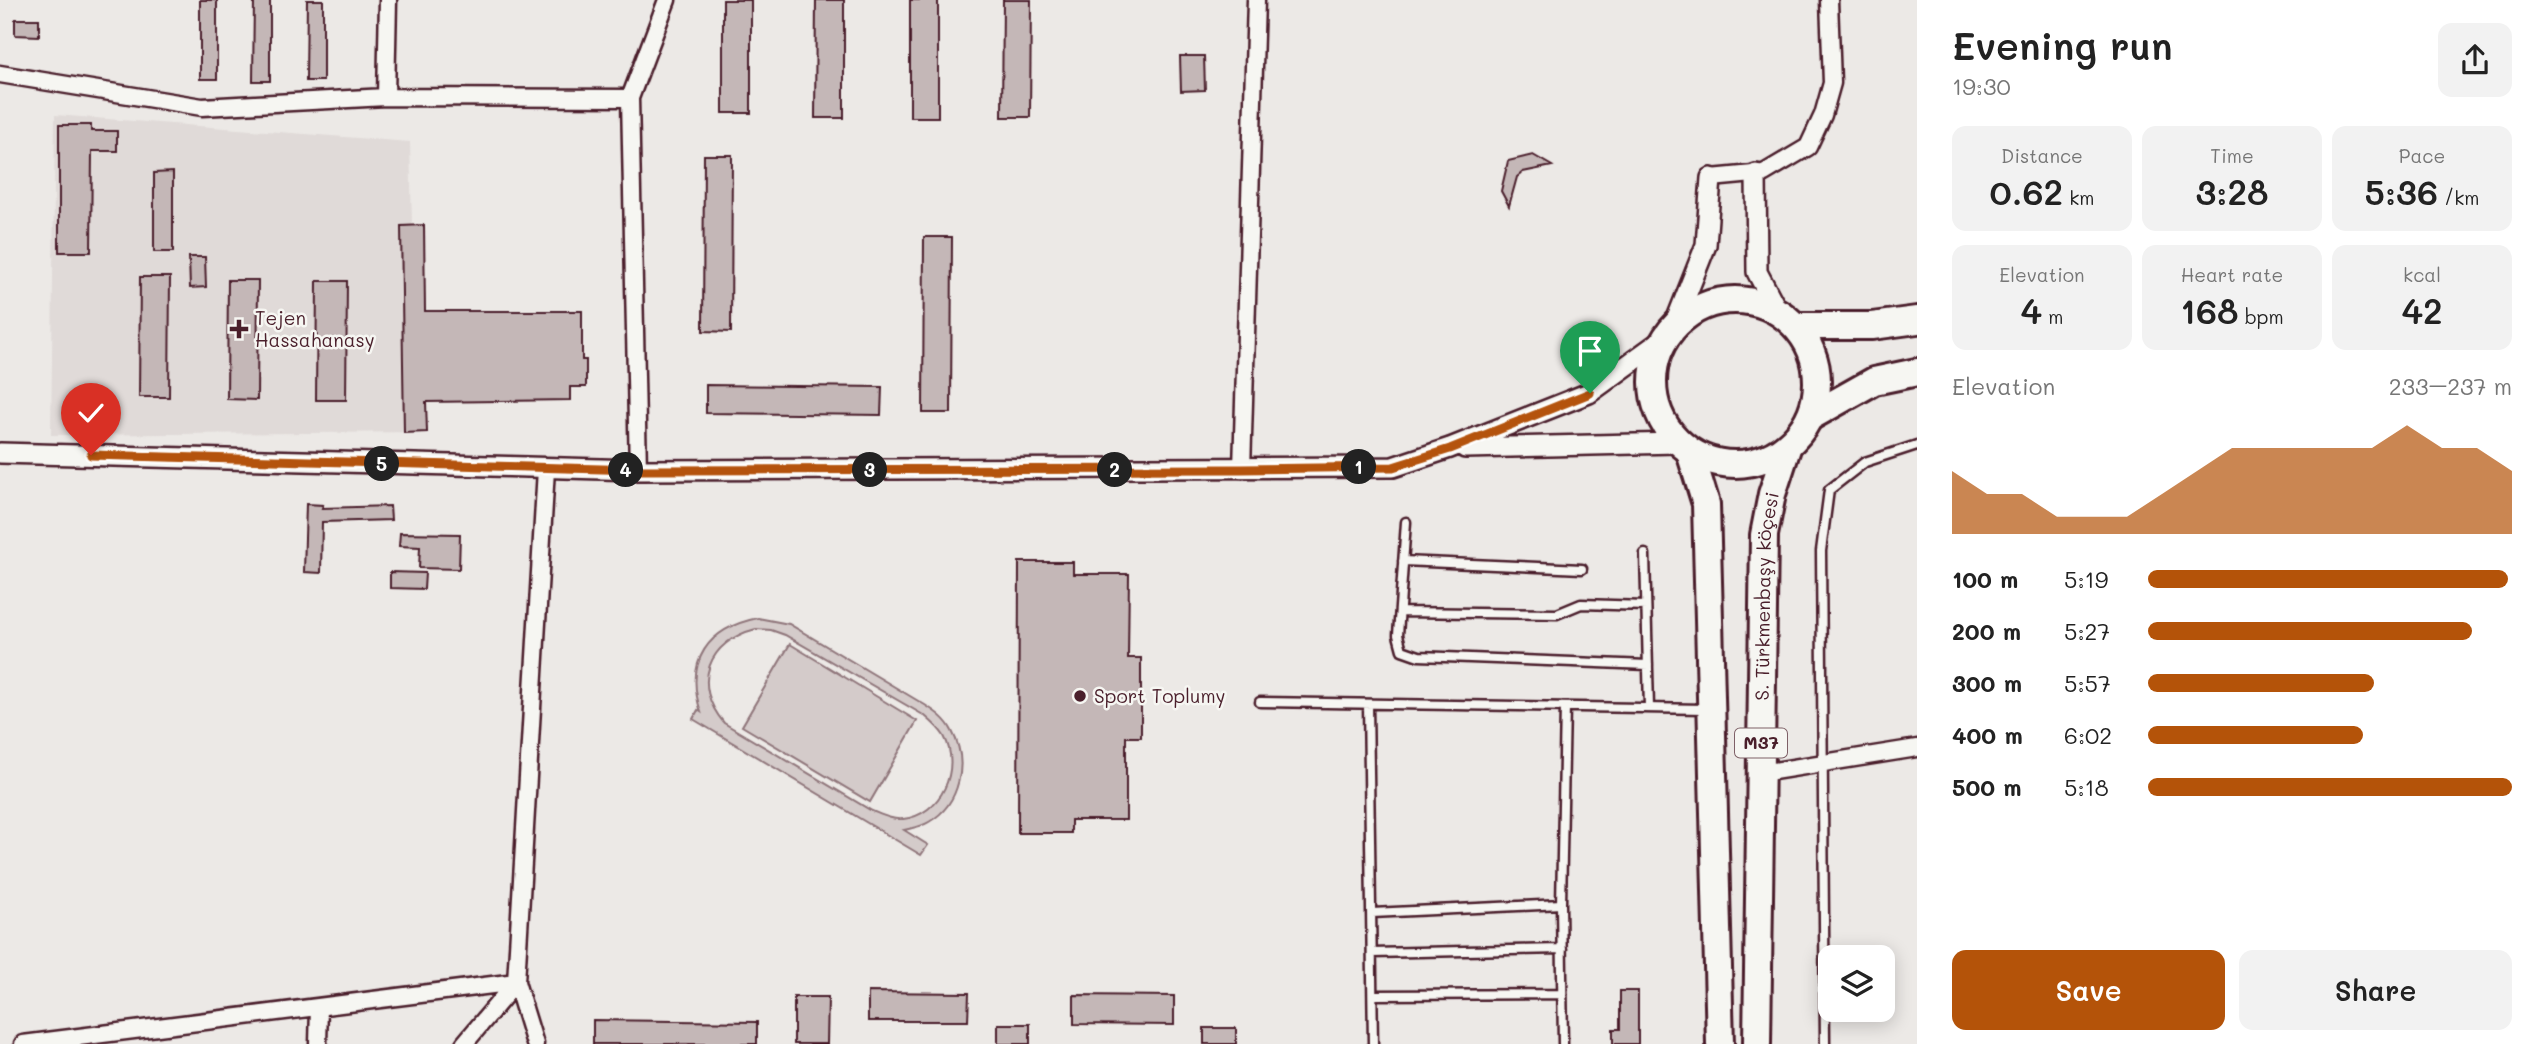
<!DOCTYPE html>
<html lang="en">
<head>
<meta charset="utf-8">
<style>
  :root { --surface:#fff; --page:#f2f2f2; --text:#222; --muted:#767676; --accent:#b45309 }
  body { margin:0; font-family:Mali,sans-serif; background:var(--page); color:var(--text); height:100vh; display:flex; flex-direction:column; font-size:26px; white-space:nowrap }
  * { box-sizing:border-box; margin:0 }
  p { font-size:23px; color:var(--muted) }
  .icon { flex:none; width:38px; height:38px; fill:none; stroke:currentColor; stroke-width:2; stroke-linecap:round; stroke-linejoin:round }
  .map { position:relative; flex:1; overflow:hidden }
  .panel { display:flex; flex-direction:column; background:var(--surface); width:630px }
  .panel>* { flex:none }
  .tools { position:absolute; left:1818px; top:945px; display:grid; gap:14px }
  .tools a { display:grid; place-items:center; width:77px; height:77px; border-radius:14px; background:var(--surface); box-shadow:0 4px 18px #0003; font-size:35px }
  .pin { position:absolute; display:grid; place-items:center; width:60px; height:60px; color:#fff; margin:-72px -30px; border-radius:50% 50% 50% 0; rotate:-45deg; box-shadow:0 0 7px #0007 }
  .pin .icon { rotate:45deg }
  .km { position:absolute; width:35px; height:35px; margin:-18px; border-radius:50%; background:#222; color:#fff; font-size:19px; line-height:35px; text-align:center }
  .round { display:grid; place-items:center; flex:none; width:74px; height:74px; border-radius:14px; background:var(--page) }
  .summary { display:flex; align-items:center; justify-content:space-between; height:119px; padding:0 35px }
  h1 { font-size:38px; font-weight:600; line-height:52px }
  .figures { display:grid; grid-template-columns:repeat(3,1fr); gap:10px; height:119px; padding:7px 35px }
  .figures div { display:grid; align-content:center; border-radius:14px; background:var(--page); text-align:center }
  .figures b { font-size:35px; font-weight:600 }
  .figures small { font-size:19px; font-weight:400 }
  .figures p { font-size:19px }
  .chart { height:196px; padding:14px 35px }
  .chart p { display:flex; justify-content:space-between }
  .chart svg { width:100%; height:126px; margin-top:7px; fill:var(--accent); opacity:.7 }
  .cta { display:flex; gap:14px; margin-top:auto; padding:14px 35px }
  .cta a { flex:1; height:80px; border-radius:14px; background:var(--accent); color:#fff; font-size:28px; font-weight:600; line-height:80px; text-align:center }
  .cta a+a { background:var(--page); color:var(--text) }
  ul { padding:0 35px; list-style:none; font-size:23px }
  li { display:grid; grid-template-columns:112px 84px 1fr; align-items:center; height:52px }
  li i { height:18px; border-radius:9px; background:var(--accent) }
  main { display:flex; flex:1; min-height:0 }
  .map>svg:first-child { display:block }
  .built { fill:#e0dad8 }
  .green { fill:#d4cbca; stroke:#8f757a; stroke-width:2; fill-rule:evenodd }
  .building { fill:#c4b7b7; stroke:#4a1f2b; stroke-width:2 }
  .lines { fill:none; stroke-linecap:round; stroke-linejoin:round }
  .service-casing { stroke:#4a1f2b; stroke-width:13 }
  .minor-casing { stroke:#4a1f2b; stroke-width:21 }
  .tertiary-casing { stroke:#4a1f2b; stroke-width:24 }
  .trunk-casing { stroke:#4a1f2b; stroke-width:32 }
  .service { stroke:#f6f6f2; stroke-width:8 }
  .minor { stroke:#f6f6f2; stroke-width:16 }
  .tertiary { stroke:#f6f6f2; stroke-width:19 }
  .trunk { stroke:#f6f6f2; stroke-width:26 }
  .route-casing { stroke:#fff; stroke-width:14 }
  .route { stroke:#b45309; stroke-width:9 }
  .poi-dot { fill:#4a1f2b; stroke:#f6f6f2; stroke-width:2.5 }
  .labels { text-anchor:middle; stroke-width:5; stroke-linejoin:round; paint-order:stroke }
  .shield { fill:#f6f6f2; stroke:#7e6067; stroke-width:2 }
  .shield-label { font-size:18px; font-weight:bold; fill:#4a1f2b }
  .poi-label { font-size:19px; fill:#4a1f2b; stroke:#f6f6f2; text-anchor:start }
  .street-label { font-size:19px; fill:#4a1f2b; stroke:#f6f6f2 }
</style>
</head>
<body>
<main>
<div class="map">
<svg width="1917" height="1044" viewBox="0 0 1917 1044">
  <rect width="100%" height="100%" fill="#ece9e6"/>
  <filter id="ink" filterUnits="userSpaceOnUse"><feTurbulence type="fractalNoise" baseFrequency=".0143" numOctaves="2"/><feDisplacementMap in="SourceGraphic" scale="14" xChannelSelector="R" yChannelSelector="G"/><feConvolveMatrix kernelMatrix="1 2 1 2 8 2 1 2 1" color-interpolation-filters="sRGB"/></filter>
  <g filter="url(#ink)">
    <path class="built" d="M55,115L410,142L412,225H424L427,432L51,435Z"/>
    <path class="green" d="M758,618L789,624L925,705C936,712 946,719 952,731C969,762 960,804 929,822C921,827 912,828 904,830L928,845L921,855L693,719L698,710L701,712C684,661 708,628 758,618ZM756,629L771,630L785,635L925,716C932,722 939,728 944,736C962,769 941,815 903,819C892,820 882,815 872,811L724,723C691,684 708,641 756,629Z
      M790,644L917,721L870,802L742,726Z"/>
    <path class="building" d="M200,0H217V79H200Z
      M254,0H270V81H253Z
      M307,0H323V81H306Z
      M723,0H751V113H723Z
      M816,0H844V118H815Z
      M910,0H938V117H910Z
      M1003,0H1031L1030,117H1002Z
      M15,19H39V36L15,35Z
      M1180,56H1204L1205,90L1181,91Z
      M59,125H91V131H117V151H92L91,252H59Z
      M704,155H732L731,332L703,331Z
      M1533,155L1552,166L1523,172L1517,177L1509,206L1501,191L1508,161Z
      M173,172V252H154V173Z
      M424,225L425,311H582V360H586V387H570V400L426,402L427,432L404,433L401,226Z
      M924,237H952L951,413H923Z
      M189,257H205L206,287L190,288Z
      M140,277H170L169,397H139Z
      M228,280H258L257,400L227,399Z
      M317,281H347L346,400H316Z
      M706,385L882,387L881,415L706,413Z
      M306,504L323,505L322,508L390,506L391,520L322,522L321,573L304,572Z
      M400,533L460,534L459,569L419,568L420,547L399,546Z
      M1019,562H1073V574H1129L1128,658H1141V737H1126V820H1071V833H1018Z
      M390,572L425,573L424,589L390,588Z
      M1620,991H1638V1044H1613V1029H1620Z
      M868,992L969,993L968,1021H868Z
      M1074,995L1174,996V1025L1074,1024Z
      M794,997H828L827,1044H794Z
      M593,1020L757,1022V1044H593Z
      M998,1024H1030V1044H998Z
      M1204,1028H1236V1044H1204Z"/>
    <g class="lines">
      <defs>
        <path id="service" d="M1406,522L1398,635L1402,650L1419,656L1648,665
          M1645,554L1649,708
          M1403,561L1582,569
          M1400,612L1557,614L1581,604L1646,606
          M1260,702L1706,709
          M1368,704L1373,1044
          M1372,913L1561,904
          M1372,953L1562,949
          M1373,995L1561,994
          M1563,1044L1561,904L1565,707
          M1825,1044L1821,551L1829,490L1865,462L1917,445"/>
        <path id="minor" d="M388,0L386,97L630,98L638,470
          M0,74L202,107L386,97
          M630,98L667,0
          M1711,178L1764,173L1808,147L1823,115L1832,83L1829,0
          M1242,469L1256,0
          M1761,773L1917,748
          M23,1044L516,982
          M318,1044L319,1007
          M464,1044L516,982
          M535,1044L516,982L546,469"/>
        <path id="tertiary" d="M1756,174L1757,272L1777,310
          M1674,326L1706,245L1711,178
          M1465,448L1678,443
          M0,453L638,470L1393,467L1450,448L1589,393L1665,338"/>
        <g id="trunk">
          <circle cx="1735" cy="382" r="82"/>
          <path d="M1796,326H1872L1917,320"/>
          <path d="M1810,417L1874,381L1917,372"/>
          <path d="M1690,452L1706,504L1720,1044"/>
          <path id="s1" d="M1757,1044L1764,535L1772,494L1788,445"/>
        </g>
      </defs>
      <use href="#service" class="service-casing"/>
      <use href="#minor" class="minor-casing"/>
      <use href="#tertiary" class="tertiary-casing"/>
      <use href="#trunk" class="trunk-casing"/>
      <use href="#service" class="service"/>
      <use href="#minor" class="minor"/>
      <use href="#tertiary" class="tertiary"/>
      <use href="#trunk" class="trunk"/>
    </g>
  </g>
  <g class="lines" filter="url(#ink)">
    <defs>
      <path id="route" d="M91,455L639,470L1242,469L1393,467L1450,449L1590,393"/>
    </defs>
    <use href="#route" class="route-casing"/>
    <use href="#route" class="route"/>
  </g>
  <g class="poi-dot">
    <path d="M235.5 318.5h7v7h7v7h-7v7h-7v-7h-7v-7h7z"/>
    <circle cx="1080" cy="696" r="7"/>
  </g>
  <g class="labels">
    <rect class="shield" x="1735" y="728.5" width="52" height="29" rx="5"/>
    <g class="shield-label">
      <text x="1761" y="749">M37</text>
    </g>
    <g class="poi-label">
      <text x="255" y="325">Tejen<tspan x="255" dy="22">Hassahanasy</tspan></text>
      <text x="1094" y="703">Sport Toplumy</text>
    </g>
    <g class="street-label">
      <text dy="7" stroke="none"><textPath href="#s1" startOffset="448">S. Türkmenbaşy köçesi</textPath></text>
    </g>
  </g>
</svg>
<div class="tools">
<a><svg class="icon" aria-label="layers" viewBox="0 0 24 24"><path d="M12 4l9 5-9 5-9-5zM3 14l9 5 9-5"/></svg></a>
</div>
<div class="pin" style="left:1590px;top:393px;background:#1e9e55"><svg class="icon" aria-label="arrive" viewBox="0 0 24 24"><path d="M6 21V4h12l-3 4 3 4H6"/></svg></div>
<div class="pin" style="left:91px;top:455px;background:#d93025"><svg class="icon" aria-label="check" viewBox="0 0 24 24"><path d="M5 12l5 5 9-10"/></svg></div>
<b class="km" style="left:1359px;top:467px">1</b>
<b class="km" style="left:1115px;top:470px">2</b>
<b class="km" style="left:870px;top:470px">3</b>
<b class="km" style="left:626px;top:470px">4</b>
<b class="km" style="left:382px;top:464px">5</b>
</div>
<section class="panel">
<div class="summary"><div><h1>Evening run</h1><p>19:30</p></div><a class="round"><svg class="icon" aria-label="share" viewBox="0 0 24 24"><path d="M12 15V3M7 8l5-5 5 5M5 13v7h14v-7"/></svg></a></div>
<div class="figures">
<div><p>Distance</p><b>0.62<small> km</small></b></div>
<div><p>Time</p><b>3:28</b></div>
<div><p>Pace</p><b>5:36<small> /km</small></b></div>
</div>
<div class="figures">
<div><p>Elevation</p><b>4<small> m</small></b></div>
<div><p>Heart rate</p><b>168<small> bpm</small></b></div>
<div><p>kcal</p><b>42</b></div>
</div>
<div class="chart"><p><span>Elevation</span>233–237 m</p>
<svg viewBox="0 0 160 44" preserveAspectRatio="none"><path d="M0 44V22L10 30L20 30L30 38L40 38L50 38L60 30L70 22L80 14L90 14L100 14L110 14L120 14L130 6L140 14L150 14L160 22V44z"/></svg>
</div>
<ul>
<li><b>100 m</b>5:19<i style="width:99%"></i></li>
<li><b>200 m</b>5:27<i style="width:89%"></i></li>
<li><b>300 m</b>5:57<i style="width:62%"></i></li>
<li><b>400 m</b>6:02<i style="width:59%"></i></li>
<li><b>500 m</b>5:18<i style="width:100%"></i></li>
</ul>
<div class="cta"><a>Save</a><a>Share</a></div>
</section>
</main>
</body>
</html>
